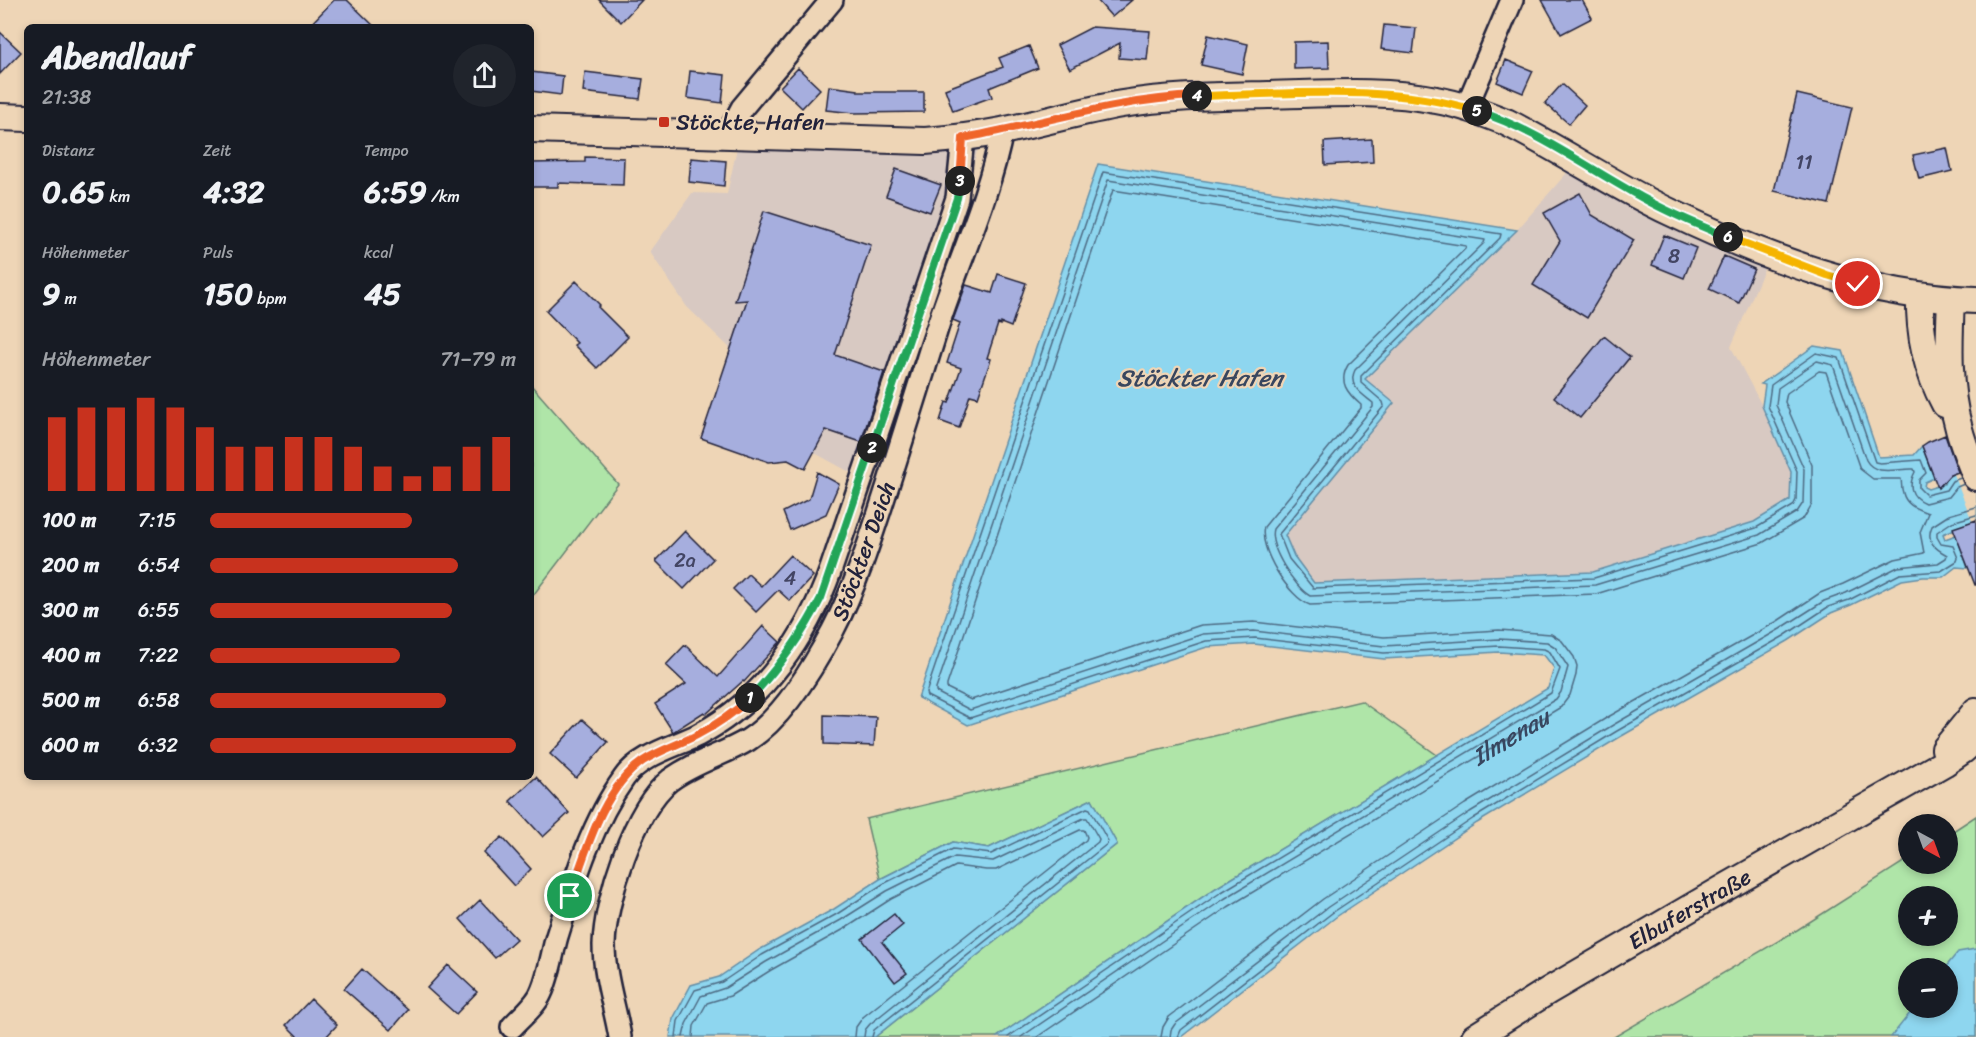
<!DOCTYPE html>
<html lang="de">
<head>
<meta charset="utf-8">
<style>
  :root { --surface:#171b24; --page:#20242c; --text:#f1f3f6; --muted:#9ea1a6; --accent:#c8321e }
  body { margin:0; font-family:Sriracha,sans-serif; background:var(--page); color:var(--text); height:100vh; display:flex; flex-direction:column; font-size:22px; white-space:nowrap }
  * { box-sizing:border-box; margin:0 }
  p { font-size:20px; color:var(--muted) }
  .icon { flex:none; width:33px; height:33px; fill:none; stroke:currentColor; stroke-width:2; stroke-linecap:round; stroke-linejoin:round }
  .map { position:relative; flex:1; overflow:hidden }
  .drawer { position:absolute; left:24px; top:24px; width:510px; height:756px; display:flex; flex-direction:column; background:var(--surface); border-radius:9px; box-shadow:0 3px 9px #0003 }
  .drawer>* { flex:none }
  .needle { width:39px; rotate:139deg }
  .controls { position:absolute; left:1898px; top:814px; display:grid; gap:12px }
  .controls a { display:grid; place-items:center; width:60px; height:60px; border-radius:50%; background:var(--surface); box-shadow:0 3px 9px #0003; font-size:30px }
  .pin { position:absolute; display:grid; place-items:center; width:51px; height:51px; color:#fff; margin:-26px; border:3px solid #fff; border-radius:50%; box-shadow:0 2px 6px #0007 }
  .km { position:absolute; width:30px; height:30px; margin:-15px; border-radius:50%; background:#222; color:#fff; font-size:16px; line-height:30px; text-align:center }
  .round { display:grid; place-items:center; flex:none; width:63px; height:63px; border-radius:32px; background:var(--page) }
  .head { display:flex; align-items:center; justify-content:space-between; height:102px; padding:0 18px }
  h1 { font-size:33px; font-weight:700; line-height:45px }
  .metrics { display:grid; grid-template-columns:repeat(3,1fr); gap:9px; height:102px; padding:6px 18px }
  .metrics div { display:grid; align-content:center }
  .metrics b { font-size:30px; font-weight:700 }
  .metrics small { font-size:16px; font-weight:400 }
  .metrics p { font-size:16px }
  .chart { height:168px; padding:12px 18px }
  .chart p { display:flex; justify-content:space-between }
  .chart svg { width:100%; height:108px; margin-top:6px; stroke:var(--accent); stroke-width:6 }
  ul { padding:0 18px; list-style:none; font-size:20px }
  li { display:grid; grid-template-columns:96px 72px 1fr; align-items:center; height:45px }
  li i { height:15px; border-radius:8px; background:var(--accent) }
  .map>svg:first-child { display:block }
  .built { fill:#d8c9c2 }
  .green { fill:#afe5a8; stroke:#688472; stroke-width:1.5; fill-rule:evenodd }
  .water { fill:#8ed6ef; stroke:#638ea7; stroke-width:1.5 }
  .pier { fill:#eed5b6 }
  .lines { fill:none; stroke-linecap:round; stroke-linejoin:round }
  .shore { stroke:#4d6a83; stroke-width:1.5 }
  .building { fill:#a6aede; stroke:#22223b; stroke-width:1.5 }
  .minor-casing { stroke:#22223b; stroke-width:26 }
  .tertiary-casing { stroke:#22223b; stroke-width:30 }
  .minor { stroke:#eed5b6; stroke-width:21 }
  .tertiary { stroke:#eed5b6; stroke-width:26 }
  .split-1-casing { stroke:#fff; stroke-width:12 }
  .split-2-casing { stroke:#fff; stroke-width:12 }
  .split-3-casing { stroke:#fff; stroke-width:12 }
  .split-4-casing { stroke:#fff; stroke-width:12 }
  .split-5-casing { stroke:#fff; stroke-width:12 }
  .split-6-casing { stroke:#fff; stroke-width:12 }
  .split-7-casing { stroke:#fff; stroke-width:12 }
  .split-1 { stroke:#f0652b; stroke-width:8 }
  .split-2 { stroke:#22a559; stroke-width:8 }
  .split-3 { stroke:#22a559; stroke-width:8 }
  .split-4 { stroke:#f0652b; stroke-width:8 }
  .split-5 { stroke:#f5b400; stroke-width:8 }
  .split-6 { stroke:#22a559; stroke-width:8 }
  .split-7 { stroke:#f5b400; stroke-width:8 }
  .poi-dot { fill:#c8321e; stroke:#eed5b6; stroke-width:2 }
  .labels { text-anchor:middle; stroke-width:4.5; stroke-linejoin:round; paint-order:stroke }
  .number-label { font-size:20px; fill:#434564 }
  .poi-label { font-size:22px; fill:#22223b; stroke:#eed5b6; text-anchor:start }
  .street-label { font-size:22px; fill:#22223b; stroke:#eed5b6 }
  .water-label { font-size:24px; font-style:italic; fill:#38465f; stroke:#eed5b6 }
</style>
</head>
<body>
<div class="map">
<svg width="1976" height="1037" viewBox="0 0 1976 1037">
  <rect width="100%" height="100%" fill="#eed5b6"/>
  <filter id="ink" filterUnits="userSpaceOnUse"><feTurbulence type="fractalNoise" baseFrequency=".0167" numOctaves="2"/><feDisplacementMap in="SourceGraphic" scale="12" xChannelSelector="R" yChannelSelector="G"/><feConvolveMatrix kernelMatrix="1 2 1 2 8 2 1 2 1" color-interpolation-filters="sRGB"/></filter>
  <g filter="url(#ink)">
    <path class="built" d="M738,143L978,149L868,482L813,452L781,456L777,461L769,462L701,438L731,349L687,307L650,252L692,193L727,194Z
      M1571,168L1668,226L1765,267L1731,347L1762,406L1791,472L1790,501L1754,522L1593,572L1314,583L1294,556L1285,535L1394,404L1365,379L1517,230Z"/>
    <path class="green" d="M531,385L618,484L531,598Z
      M1361,701L1437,755L1216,888L997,1037H875L1117,844L1092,799L989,848L953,842L880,879L866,819Z
      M1976,816V1037H1614L1797,930L1908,859V864H1947V835ZM1908,897H1947V936H1908ZM1908,969H1947V1008H1908Z"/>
    <path class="water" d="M1098,164L1517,230L1365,379L1394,403L1285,535L1294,556L1314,583L1593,572L1754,522L1790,500L1791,472L1762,406L1765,385L1761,384L1814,346L1843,351L1879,457L1914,455L1922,446L1934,478L1925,482L1924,487L1928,489L1944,484L1946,477L1976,466V520L1943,534L1945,539L1956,535L1968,568L1956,567L1943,577H1923L1902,580L1851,605L1831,613L1788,641L1620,737L1477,823L1336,917L1181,1037H997L1216,888L1548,688L1554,668L1544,655L1499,652L1384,659L1254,644L1207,647L968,725L918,698Z
      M1092,799L1117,844L875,1037H670L673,1019L691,985L719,977L759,950L834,909L880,879L953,842L989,848Z
      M1976,949V1037H1891L1914,1008H1947V969H1944L1958,952Z"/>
    <path class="pier" d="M1976,463V523H1975L1974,521H1972L1954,474L1957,473L1956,470Z"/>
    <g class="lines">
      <g class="shore">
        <path d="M676,1037L678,1021L695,990L722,982L762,955L837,914L883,884L953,849L991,854L1087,808L1090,809L1108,841L1107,844L874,1030L872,1037"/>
        <path d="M683,1037L686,1024L701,996L725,988L766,962L841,920L887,891L955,857L993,861L1084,818H1087L1099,839L1098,842L870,1024L865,1030L864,1037"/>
        <path d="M693,1037L694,1026L707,1003L730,996L771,970L846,928L891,899L956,866L986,870H996L1080,830H1084L1087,837L1086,840L863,1017L856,1027L855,1037"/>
        <path d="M1008,1037L1220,893L1551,693L1560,669L1550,652L1544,649L1499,646L1384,653L1255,638L1206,641L970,718L927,696L926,693L1103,172L1501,234L1500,238L1361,376V383L1383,402L1384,406L1279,534L1289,559L1313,588L1594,578L1756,528L1793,506L1796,500L1797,471L1768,406L1771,385L1816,353L1839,358L1875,462L1880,463L1921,460L1926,473L1919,480V488L1926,495L1946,490L1952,481L1961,478"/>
        <path d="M1021,1037L1224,899L1556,699L1561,692L1568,667L1555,647L1547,642L1499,639L1384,646L1254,631L1203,634L970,710L936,692V689L1108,180L1485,240L1484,243L1355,370C1347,386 1362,394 1373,403V407L1273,529C1268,546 1295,588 1310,596L1595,585L1759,535L1797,512L1803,503L1804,469L1776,405L1778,388L1817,361L1833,365L1866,460C1875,477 1898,468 1914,469L1915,472C1908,485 1910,497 1925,503L1949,497L1957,487L1964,484"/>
        <path id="s1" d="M1037,1037L1228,907L1561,707L1570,695L1576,675L1577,666L1574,657L1562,641L1551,634L1499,630L1384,637L1254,622L1201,625L971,700L947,688V685L1113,190L1466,246L1465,249L1348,365C1338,382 1347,393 1361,405V408L1264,527C1258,548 1289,598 1310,605L1596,594L1762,543L1804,518L1812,504V465L1785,402L1787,393L1819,371L1826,372L1860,469L1873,479H1901C1902,483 1901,488 1903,493C1906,506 1918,509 1928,513L1920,532L1924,553L1895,559L1843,584L1820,593L1776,622L1608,717L1465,804L1323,899L1169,1017L1163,1027L1161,1037"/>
        <path d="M1170,1037L1171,1030L1175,1024L1328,907L1470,812L1613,725L1780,629L1824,601L1846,593L1898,567L1938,563L1946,558L1947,555C1936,549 1925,542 1932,526L1949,515L1976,507"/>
        <path d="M1178,1037L1181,1030L1332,913L1474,818L1617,731L1784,636L1828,607L1849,600L1900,574L1941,571L1957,561L1958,558L1953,546L1941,544L1937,537V532L1952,522L1976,515"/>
      </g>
    </g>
    <path class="building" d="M334,0H347L375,27H308Z
      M599,0H642L621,22Z
      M1097,0H1132L1112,17Z
      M1542,0H1582L1592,18L1561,34Z
      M1384,25L1416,28L1413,53L1381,49Z
      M1092,27L1150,31L1147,60L1119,58L1120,43L1070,69L1057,45Z
      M0,32L21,52L0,74Z
      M1208,35L1248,44L1242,74L1201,65Z
      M1328,41L1329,68L1294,69V42Z
      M1029,46L1038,68L989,88L992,97L953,111L945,89L1003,67L999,58Z
      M1506,60L1533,71L1523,93L1497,82Z
      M798,68L820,89L802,108L780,87Z
      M690,71L725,75L722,103L687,98Z
      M531,72L563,76L561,95L531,91Z
      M585,72L643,79L640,99L583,92Z
      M1562,84L1585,105L1569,124L1545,103Z
      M829,86L858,90V92H924V112L855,113L826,110Z
      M1797,94L1852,107L1829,204L1774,191Z
      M1372,139L1373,162L1325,165L1324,142Z
      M1947,148L1952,171L1919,179L1913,155Z
      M585,157L624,158L623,185L558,183V187H531V163L585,162Z
      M691,158L726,161L724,186L689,182Z
      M896,169L941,185L930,212L886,196Z
      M1580,193L1592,215L1634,240L1587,318L1533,285L1560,241L1544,213Z
      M764,211L871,245L835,355L884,372L861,442L826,430L805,469L788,460L769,462L701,438L747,300L735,301Z
      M1664,235L1696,248L1684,278L1652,265Z
      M1724,256L1754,269L1739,303L1709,289Z
      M998,274L1026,283L1011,327L1001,323V325L998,324L987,358L991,359L978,397L970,395L959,428L940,421L946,402L949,403L961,368L947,363L960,323L953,320L966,285L992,293Z
      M576,281L600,305L598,307L628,337L597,368L574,345L577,343L546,311Z
      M1604,336L1630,357L1580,418L1554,397Z
      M1945,435L1958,472L1950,475L1938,488L1922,446L1928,442Z
      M817,472L839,484L826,514L790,530L783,512L809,499Z
      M1976,520V585H1975L1953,528Z
      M685,531L713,559L684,589L656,561Z
      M790,555L813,576L790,601L778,590L756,612L733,589L748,574L761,586Z
      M763,626L780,642L744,682L743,681L706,714L704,712L673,732L655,704L686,684L666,665L685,645L718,677Z
      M824,715L876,717L874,746L824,744Z
      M582,719L608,742L576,778L550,754Z
      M536,777L569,813L543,837L510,801Z
      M502,837L531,869L514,886L484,853Z
      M480,900L516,939L495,958L460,919Z
      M894,914L903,925L882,942L907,973L895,982L862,939Z
      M448,965L477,992L456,1014L427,988Z
      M362,969L408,1010L391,1030L344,989Z
      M311,999L337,1025L326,1037H298L286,1025Z"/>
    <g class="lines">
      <defs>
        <path id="minor" d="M1466,108L1512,0
          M728,134L742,108L832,0
          M512,1027C521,1017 536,1005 541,993C549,976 552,954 557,936C574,882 591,824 624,778C640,755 674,747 698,735C763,701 807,637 831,569L957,198L963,138
          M620,1037C615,1007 604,976 604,945C605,900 634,809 670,780C694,762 723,755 748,740C783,718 814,666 833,630C857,584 872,534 888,485C905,431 922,377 939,322C960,258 989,197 1002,131"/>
        <g id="tertiary">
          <path d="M0,117L27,118"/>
          <path d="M531,129L925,141C951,139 976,136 1002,131C1042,123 1081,111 1122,104C1170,96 1219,96 1268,95C1323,94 1382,89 1436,100C1460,104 1483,113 1506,122C1562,150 1614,186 1670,212C1766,258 1869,297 1976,300"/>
          <path d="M1920,296C1919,333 1927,371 1945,404"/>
          <path d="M1951,299C1949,342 1947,387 1959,429C1963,445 1970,461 1976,477"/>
          <path d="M1945,749L1976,711"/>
          <path id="s2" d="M1475,1037L1548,991L1721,890L1944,763L1963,750L1976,739"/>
        </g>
      </defs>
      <use href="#minor" class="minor-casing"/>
      <use href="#tertiary" class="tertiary-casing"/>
      <use href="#minor" class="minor"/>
      <use href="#tertiary" class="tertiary"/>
    </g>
  </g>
  <g class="lines" filter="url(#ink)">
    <defs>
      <path id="split-1" d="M570,896C586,852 602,789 643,761C660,750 680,744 697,735C716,725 735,712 750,698"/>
      <path id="split-2" d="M750,698C779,667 802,636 821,598L872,448"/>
      <path id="split-3" d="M872,448L957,198L960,181"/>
      <path id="split-4" d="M960,181L963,138C1041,124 1117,99 1197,96"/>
      <path id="split-5" d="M1197,96C1287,94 1391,84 1477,111"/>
      <path id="split-6" d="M1477,111C1532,128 1582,164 1632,192C1663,210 1695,224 1728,237"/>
      <path id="split-7" d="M1728,237L1827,275L1858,284"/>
    </defs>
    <use href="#split-1" class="split-1-casing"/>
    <use href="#split-2" class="split-2-casing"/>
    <use href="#split-3" class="split-3-casing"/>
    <use href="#split-4" class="split-4-casing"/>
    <use href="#split-5" class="split-5-casing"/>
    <use href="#split-6" class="split-6-casing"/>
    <use href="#split-7" class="split-7-casing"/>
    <use href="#split-1" class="split-1"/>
    <use href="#split-2" class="split-2"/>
    <use href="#split-3" class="split-3"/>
    <use href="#split-4" class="split-4"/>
    <use href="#split-5" class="split-5"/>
    <use href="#split-6" class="split-6"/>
    <use href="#split-7" class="split-7"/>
  </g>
  <rect class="poi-dot" x="658" y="116" width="12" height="12" rx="3"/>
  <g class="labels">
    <g class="number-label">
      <text x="1804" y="169">11</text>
      <text x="1674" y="263">8</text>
      <text x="685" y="567">2a</text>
      <text x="790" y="585">4</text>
    </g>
    <g class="poi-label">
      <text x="676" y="130">Stöckte, Hafen</text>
    </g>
    <g class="street-label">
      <text transform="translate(863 551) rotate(-70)" y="8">Stöckter Deich</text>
      <text dy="8" stroke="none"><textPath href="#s2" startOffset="250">Elbuferstraße</textPath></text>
    </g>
    <g class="water-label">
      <text x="1200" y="386">Stöckter Hafen</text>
      <text dy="8" stroke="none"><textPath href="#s1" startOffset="561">Ilmenau</textPath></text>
    </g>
  </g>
</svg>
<div class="controls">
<a><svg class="needle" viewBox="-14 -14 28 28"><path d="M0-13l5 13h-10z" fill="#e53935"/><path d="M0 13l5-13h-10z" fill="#9ea1a6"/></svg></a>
<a>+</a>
<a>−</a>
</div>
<div class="pin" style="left:570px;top:896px;background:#1e9e55"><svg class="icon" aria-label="arrive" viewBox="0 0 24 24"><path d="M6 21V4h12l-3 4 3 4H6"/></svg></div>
<div class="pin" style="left:1858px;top:284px;background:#d93025"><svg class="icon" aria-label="check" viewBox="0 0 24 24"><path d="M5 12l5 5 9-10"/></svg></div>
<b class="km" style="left:750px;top:698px">1</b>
<b class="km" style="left:872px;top:448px">2</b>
<b class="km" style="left:960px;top:181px">3</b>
<b class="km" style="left:1197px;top:96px">4</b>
<b class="km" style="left:1477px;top:111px">5</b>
<b class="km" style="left:1728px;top:237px">6</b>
<section class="drawer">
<div class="head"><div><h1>Abendlauf</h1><p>21:38</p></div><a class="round"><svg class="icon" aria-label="share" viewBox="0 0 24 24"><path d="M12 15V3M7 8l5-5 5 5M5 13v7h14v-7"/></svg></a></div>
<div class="metrics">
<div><p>Distanz</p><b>0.65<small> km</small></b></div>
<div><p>Zeit</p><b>4:32</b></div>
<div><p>Tempo</p><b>6:59<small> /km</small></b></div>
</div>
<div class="metrics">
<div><p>Höhenmeter</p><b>9<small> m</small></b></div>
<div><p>Puls</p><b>150<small> bpm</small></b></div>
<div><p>kcal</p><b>45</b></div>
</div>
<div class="chart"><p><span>Höhenmeter</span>71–79 m</p>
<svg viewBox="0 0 160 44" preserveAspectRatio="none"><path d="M5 44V14M15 44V10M25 44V10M35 44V6M45 44V10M55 44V18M65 44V26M75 44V26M85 44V22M95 44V22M105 44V26M115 44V34M125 44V38M135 44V34M145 44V26M155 44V22"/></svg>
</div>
<ul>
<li><b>100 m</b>7:15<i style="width:66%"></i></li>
<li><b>200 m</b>6:54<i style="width:81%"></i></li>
<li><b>300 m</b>6:55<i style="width:79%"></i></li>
<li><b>400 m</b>7:22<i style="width:62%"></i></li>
<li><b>500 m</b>6:58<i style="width:77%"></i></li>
<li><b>600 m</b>6:32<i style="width:100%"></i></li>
</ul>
</section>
</div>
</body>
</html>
